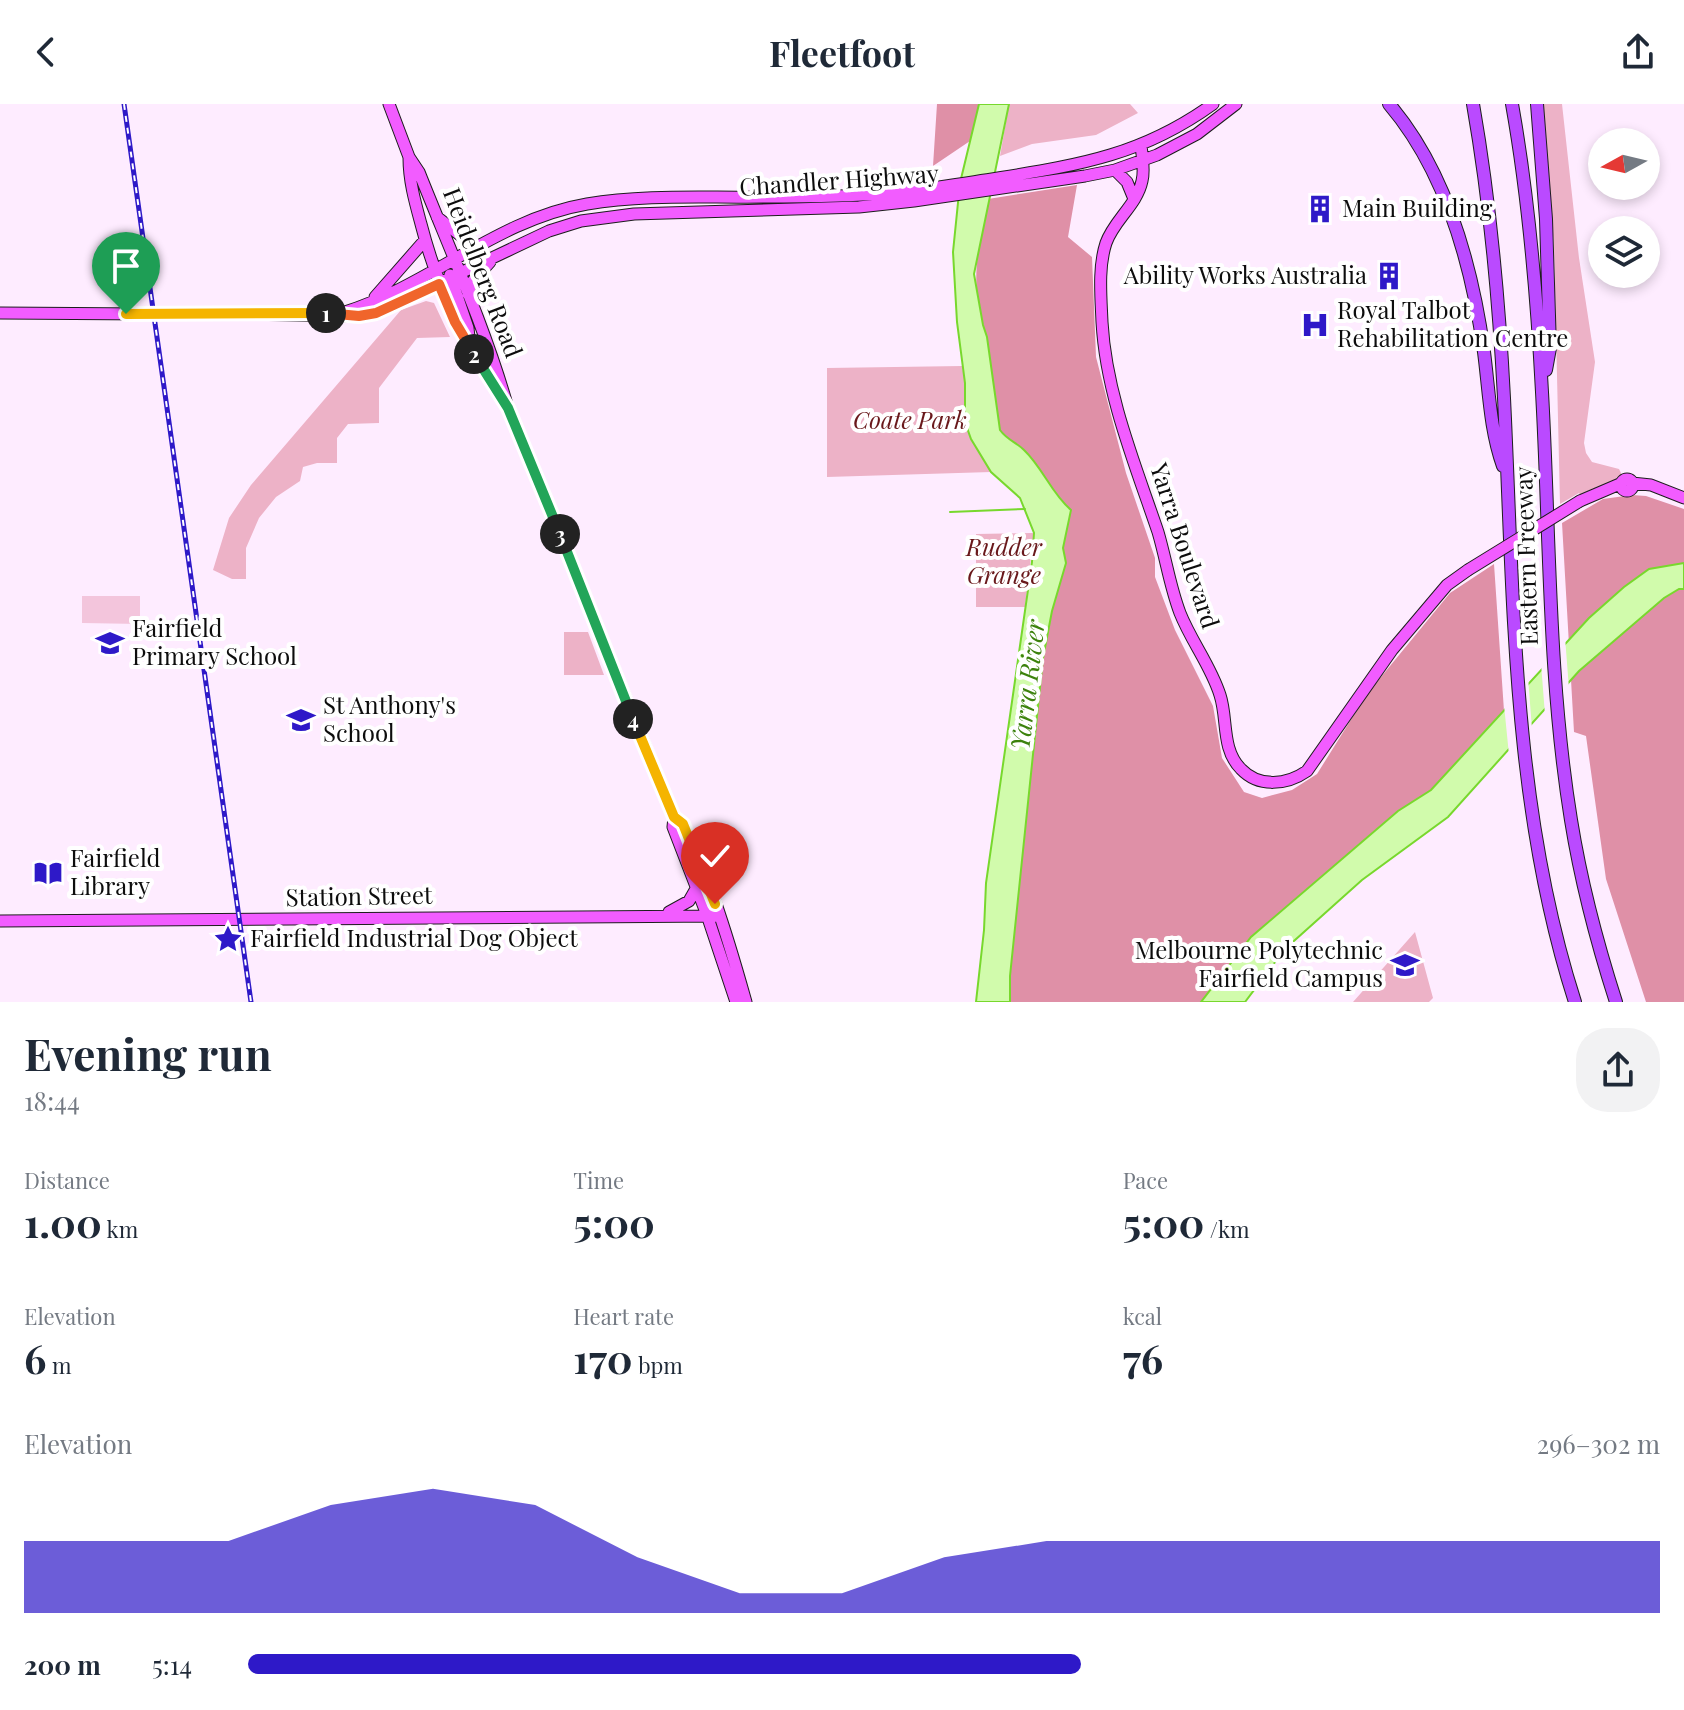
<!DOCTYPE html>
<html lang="en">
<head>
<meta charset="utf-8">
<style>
  :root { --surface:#fff; --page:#f2f2f3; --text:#1f2937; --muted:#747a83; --accent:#2e19c8 }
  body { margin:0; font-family:"Playfair Display",serif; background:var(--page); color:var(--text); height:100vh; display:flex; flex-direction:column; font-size:30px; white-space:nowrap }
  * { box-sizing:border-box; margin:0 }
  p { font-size:26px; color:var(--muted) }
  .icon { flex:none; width:44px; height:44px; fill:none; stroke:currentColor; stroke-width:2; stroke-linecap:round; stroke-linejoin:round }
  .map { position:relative; height:898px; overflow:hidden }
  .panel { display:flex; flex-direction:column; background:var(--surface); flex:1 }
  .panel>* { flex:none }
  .needle { width:52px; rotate:262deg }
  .buttons { position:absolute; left:1588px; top:24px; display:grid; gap:16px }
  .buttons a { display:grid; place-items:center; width:72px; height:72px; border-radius:50%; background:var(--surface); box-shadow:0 4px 12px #0003; font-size:40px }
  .pin { position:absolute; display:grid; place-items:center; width:68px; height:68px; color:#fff; margin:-82px -34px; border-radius:50% 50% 50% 0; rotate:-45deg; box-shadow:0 0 8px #0007 }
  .pin .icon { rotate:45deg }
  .km { position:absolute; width:40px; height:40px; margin:-20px; border-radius:50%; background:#222; color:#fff; font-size:22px; line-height:40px; text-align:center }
  .round { display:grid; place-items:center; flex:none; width:84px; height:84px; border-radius:32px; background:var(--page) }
  .head { display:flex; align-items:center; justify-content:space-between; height:136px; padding:0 24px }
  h1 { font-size:44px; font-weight:700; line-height:60px }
  .metrics { display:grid; grid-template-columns:repeat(3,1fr); gap:12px; height:136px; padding:8px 24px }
  .metrics div { display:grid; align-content:center }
  .metrics b { font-size:40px; font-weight:700 }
  .metrics small { font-size:22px; font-weight:400 }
  .metrics p { font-size:22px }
  .chart { height:224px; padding:16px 24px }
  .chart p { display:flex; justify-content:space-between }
  .chart svg { width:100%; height:144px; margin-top:8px; fill:var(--accent); opacity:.7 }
  ul { padding:0 24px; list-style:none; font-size:26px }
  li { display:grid; grid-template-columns:128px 96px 1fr; align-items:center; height:60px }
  li i { height:20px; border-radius:10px; background:var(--accent) }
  header { display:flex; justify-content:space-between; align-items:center; height:104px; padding:0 24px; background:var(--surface); font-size:36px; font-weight:700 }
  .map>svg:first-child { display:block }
  .green { fill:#edb2c7 }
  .forest { fill:#df90a7 }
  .pitch { fill:#f3c5dc }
  .water { fill:#d1fbac; stroke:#78d82d; stroke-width:2 }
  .pier { fill:#feecff }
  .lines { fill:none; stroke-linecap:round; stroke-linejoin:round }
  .stream { stroke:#78d82d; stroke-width:2 }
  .major-casing { stroke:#1e1e1e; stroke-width:13 }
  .highway-casing { stroke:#1e1e1e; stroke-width:14 }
  .major { stroke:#f25cff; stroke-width:11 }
  .highway { stroke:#ba4aff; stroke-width:12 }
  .rail-casing { stroke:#2e19c8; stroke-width:5 }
  .rail { stroke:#fff; stroke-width:2; stroke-dasharray:6; stroke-linecap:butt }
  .major-bridge-casing { stroke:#1e1e1e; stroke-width:13; stroke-linecap:butt }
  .major-bridge { stroke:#f25cff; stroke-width:11 }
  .split-1-casing { stroke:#fff; stroke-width:16 }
  .split-2-casing { stroke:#fff; stroke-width:16 }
  .split-3-casing { stroke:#fff; stroke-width:16 }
  .split-4-casing { stroke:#fff; stroke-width:16 }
  .split-5-casing { stroke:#fff; stroke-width:16 }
  .split-1 { stroke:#f5b400; stroke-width:10 }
  .split-2 { stroke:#f0652b; stroke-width:10 }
  .split-3 { stroke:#22a559; stroke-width:10 }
  .split-4 { stroke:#22a559; stroke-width:10 }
  .split-5 { stroke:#f5b400; stroke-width:10 }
  .labels { text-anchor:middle; stroke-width:8; stroke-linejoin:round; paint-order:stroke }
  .street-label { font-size:24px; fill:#0d0d0d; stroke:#fff }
  .poi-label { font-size:24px; fill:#0d0d0d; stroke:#fff; text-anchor:start }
  .park-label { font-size:24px; font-style:italic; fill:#69181b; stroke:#fff }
  .water-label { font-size:26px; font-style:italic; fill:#3c820d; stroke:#fff }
</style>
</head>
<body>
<header><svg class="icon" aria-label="back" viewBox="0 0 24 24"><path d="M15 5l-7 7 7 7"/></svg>Fleetfoot<svg class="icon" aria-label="share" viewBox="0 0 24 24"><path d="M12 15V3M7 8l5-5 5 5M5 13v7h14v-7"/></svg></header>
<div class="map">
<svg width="1684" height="898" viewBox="0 0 1684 898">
  <rect width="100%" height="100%" fill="#feecff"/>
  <path class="green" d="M1009,0H1130L1138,9L1096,31L1032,40L1000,52Z
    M1543,0H1562L1579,154L1595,258L1584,339L1586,349L1592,358L1619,365L1623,373C1613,382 1593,383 1580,391L1579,389L1560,400L1554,143Z
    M426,197L434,199L450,233L417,234L379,284V319L348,320L337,334V359H317L303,363L300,377L276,393L259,414L246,444V475H232L213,466L229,414L251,381L401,206Z
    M962,262L965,279V318L971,335L991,368L827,373V264Z
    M1034,429L1025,503H976V430Z
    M564,528H588L604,571H564Z
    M1415,828L1433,894L1429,898H1353Z"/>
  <path class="forest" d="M937,0H979L970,37L933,62Z
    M1077,81L1068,133L1092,153L1096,253L1126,369L1155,454V473L1175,526L1213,602L1222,654L1244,688L1262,694L1292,686L1317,670L1367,590L1450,489L1494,460L1504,607L1431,686L1398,707L1251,833L1201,898H1010V872L1043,554L1052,507L1066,459L1063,444L1071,406C1051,389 1043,364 1024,346C1016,338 1007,336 1000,326L987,233C968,183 978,144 988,95Z
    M1632,391L1646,392L1684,405V898H1646L1606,775L1586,632L1574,628L1562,419L1603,395Z"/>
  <path class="pitch" d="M82,492H140V520L82,519Z"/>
  <path class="water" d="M979,0H1009L974,170L983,221L987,233L1000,326C1007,336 1016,338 1024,346C1043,364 1051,389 1071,406L1063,444L1066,459L1052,507L1043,554L1010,872V898H976L984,826L986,779L1032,458L1034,429L1020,394L991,368L971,335L965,318V279L957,218L953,148L960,79Z
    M1684,459V485H1679L1664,494L1579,567L1448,713L1362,776L1285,845L1245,898H1201L1251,833L1398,707L1431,686L1589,514L1624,483L1649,465Z"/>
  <path class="pier" d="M1565,533L1569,585L1545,611L1541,559Z
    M1528,573L1532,625L1509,651L1504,601Z"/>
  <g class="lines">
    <path class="stream" d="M950,408L1025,405"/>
    <defs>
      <path id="major" d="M389,0L409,53L419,68C450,146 485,223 508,304L674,713C701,737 735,859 746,898
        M1141,41C1142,52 1145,66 1142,77C1137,101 1114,116 1106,139C1098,163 1101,193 1102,218C1106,290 1135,360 1158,428C1166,455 1170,483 1180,509C1191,537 1211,562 1220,591C1228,615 1221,645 1241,665C1259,684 1287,681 1307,667L1392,546L1447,481L1468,466
        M409,54C409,77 415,98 421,120C439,190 463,233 501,293
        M1115,66L1127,78L1134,95
        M437,113L475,143
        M450,171L468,224L470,242
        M468,190L472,178L490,158
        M375,193L425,136
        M345,208C430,181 498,115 587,100C645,90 705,94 763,93C805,93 848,93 890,89C924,86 958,80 992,75C1078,61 1141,52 1213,0
        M0,209L148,210
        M173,209L359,212L376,209L549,127L581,117L634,110L859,103L914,97L1085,72L1115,66L1157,51L1197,30L1236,0
        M1621 381a6 6 0 1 1 12 0a6 6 0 1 1-12 0Z
        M1632,379L1651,381L1684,394
        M1580,397L1622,379
        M674,713L673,723L707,811L736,898
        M669,808L689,797L697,783
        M0,817L719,812"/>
      <path id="highway" d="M1389,0C1447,68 1472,161 1484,248C1489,286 1490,326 1503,362
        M1473,0C1490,97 1499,196 1504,294C1514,497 1512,702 1575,898
        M1512,0C1529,95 1537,192 1542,288C1550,431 1548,575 1571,716C1581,778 1597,839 1616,898
        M1537,0L1546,115L1550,244L1546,266"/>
    </defs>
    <use href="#major" class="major-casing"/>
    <use href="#highway" class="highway-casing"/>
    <use href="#major" class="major"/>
    <use href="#highway" class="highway"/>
    <defs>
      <path id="rail" d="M124,0L251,898"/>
    </defs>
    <use href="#rail" class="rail-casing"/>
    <use href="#rail" class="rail"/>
    <defs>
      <path id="major-bridge" d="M148,210L173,209
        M1468,466L1580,397"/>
    </defs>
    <use href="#major-bridge" class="major-bridge-casing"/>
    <use href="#major-bridge" class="major-bridge"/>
  </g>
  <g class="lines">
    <defs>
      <path id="split-1" d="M126,210L326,209"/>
      <path id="split-2" d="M326,209L359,212L376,209L439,180L455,218L474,250"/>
      <path id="split-3" d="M474,250L508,304L560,430"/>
      <path id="split-4" d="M560,430L633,615"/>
      <path id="split-5" d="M633,615L674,713L683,720L715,800"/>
    </defs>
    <use href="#split-1" class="split-1-casing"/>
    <use href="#split-2" class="split-2-casing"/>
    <use href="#split-3" class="split-3-casing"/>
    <use href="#split-4" class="split-4-casing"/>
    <use href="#split-5" class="split-5-casing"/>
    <use href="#split-1" class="split-1"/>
    <use href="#split-2" class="split-2"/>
    <use href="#split-3" class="split-3"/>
    <use href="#split-4" class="split-4"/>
    <use href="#split-5" class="split-5"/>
  </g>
  <defs>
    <symbol id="building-bare" viewBox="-9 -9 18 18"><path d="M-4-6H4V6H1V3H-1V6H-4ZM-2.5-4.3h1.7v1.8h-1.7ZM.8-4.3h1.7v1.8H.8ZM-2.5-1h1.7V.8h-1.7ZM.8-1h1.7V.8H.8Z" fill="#2e19c8" stroke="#fff" stroke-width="2.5" paint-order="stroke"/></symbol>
    <symbol id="hospital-bare" viewBox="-9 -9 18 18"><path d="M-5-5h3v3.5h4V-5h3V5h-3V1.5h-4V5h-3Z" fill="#2e19c8" stroke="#fff" stroke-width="2.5" paint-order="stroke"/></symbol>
    <symbol id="school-bare" viewBox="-9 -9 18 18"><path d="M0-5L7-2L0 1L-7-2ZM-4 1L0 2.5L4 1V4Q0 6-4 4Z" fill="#2e19c8" stroke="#fff" stroke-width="2.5" paint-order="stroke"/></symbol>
    <symbol id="library-bare" viewBox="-9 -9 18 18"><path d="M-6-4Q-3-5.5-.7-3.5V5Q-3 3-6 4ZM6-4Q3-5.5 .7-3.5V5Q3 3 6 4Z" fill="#2e19c8" stroke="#fff" stroke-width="2.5" paint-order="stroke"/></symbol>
    <symbol id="sight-bare" viewBox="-9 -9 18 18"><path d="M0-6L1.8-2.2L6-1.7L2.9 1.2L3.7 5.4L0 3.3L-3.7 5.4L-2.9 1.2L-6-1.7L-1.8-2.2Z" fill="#2e19c8" stroke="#fff" stroke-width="2.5" paint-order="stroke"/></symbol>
    <symbol id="university-bare" viewBox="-9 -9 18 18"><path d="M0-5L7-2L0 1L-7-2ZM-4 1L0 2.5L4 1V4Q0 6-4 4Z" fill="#2e19c8" stroke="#fff" stroke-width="2.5" paint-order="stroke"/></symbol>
  </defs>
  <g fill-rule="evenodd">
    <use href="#building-bare" x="1300" y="85" width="40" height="40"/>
    <use href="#building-bare" x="1369" y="152" width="40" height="40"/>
    <use href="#hospital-bare" x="1295" y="201" width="40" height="40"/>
    <use href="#school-bare" x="90" y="519" width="40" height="40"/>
    <use href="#school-bare" x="281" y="596" width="40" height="40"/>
    <use href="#library-bare" x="28" y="749" width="40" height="40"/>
    <use href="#sight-bare" x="208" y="815" width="40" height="40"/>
    <use href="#university-bare" x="1385" y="841" width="40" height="40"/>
  </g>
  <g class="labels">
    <g class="street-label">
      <text transform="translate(839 77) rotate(-4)" y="8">Chandler Highway</text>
      <text transform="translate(482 169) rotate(69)" y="8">Heidelberg Road</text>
      <text transform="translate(1184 442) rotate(72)" y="8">Yarra Boulevard</text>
      <text transform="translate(1527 452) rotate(-92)" y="8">Eastern Freeway</text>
      <text transform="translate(359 793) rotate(-1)" y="8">Station Street</text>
    </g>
    <g class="poi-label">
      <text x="1342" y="113">Main Building</text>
      <text x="1367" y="180" text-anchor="end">Ability Works Australia</text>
      <text x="1337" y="215">Royal Talbot<tspan x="1337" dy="28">Rehabilitation Centre</tspan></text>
      <text x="132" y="533">Fairfield<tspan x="132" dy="28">Primary School</tspan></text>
      <text x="323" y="610">St Anthony's<tspan x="323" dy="28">School</tspan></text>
      <text x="70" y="763">Fairfield<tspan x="70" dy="28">Library</tspan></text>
      <text x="250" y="843">Fairfield Industrial Dog Object</text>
      <text x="1383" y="855" text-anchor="end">Melbourne Polytechnic<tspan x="1383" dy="28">Fairfield Campus</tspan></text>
    </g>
    <g class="park-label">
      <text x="910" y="325">Coate Park</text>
      <text x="1004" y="452">Rudder<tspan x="1004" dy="28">Grange</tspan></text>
    </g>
    <g class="water-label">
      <text transform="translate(1028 581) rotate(-83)" y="9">Yarra River</text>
    </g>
  </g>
</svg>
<div class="buttons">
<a><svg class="needle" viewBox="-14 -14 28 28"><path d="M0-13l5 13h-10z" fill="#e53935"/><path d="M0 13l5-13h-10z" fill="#747a83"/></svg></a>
<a><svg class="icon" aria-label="layers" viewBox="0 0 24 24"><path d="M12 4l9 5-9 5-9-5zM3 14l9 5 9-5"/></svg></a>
</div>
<div class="pin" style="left:126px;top:210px;background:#1e9e55"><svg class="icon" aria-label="arrive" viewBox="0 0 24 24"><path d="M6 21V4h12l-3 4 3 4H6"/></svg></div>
<div class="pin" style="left:715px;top:800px;background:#d93025"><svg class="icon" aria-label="check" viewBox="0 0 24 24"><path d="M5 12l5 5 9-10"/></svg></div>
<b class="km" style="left:326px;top:209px">1</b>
<b class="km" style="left:474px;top:250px">2</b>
<b class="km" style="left:560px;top:430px">3</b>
<b class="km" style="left:633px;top:615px">4</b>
</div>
<section class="panel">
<div class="head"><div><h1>Evening run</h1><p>18:44</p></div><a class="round"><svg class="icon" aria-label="share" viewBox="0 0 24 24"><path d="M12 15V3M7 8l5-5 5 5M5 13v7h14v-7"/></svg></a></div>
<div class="metrics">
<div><p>Distance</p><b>1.00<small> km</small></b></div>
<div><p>Time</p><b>5:00</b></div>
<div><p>Pace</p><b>5:00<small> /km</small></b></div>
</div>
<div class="metrics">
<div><p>Elevation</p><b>6<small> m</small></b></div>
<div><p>Heart rate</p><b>170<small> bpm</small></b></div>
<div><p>kcal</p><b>76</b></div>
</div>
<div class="chart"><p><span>Elevation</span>296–302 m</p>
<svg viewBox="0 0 160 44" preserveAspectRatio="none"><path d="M0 44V22L10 22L20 22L30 11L40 6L50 11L60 27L70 38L80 38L90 27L100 22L110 22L120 22L130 22L140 22L150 22L160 22V44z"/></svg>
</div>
<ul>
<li><b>200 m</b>5:14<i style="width:59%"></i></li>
</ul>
</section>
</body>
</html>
